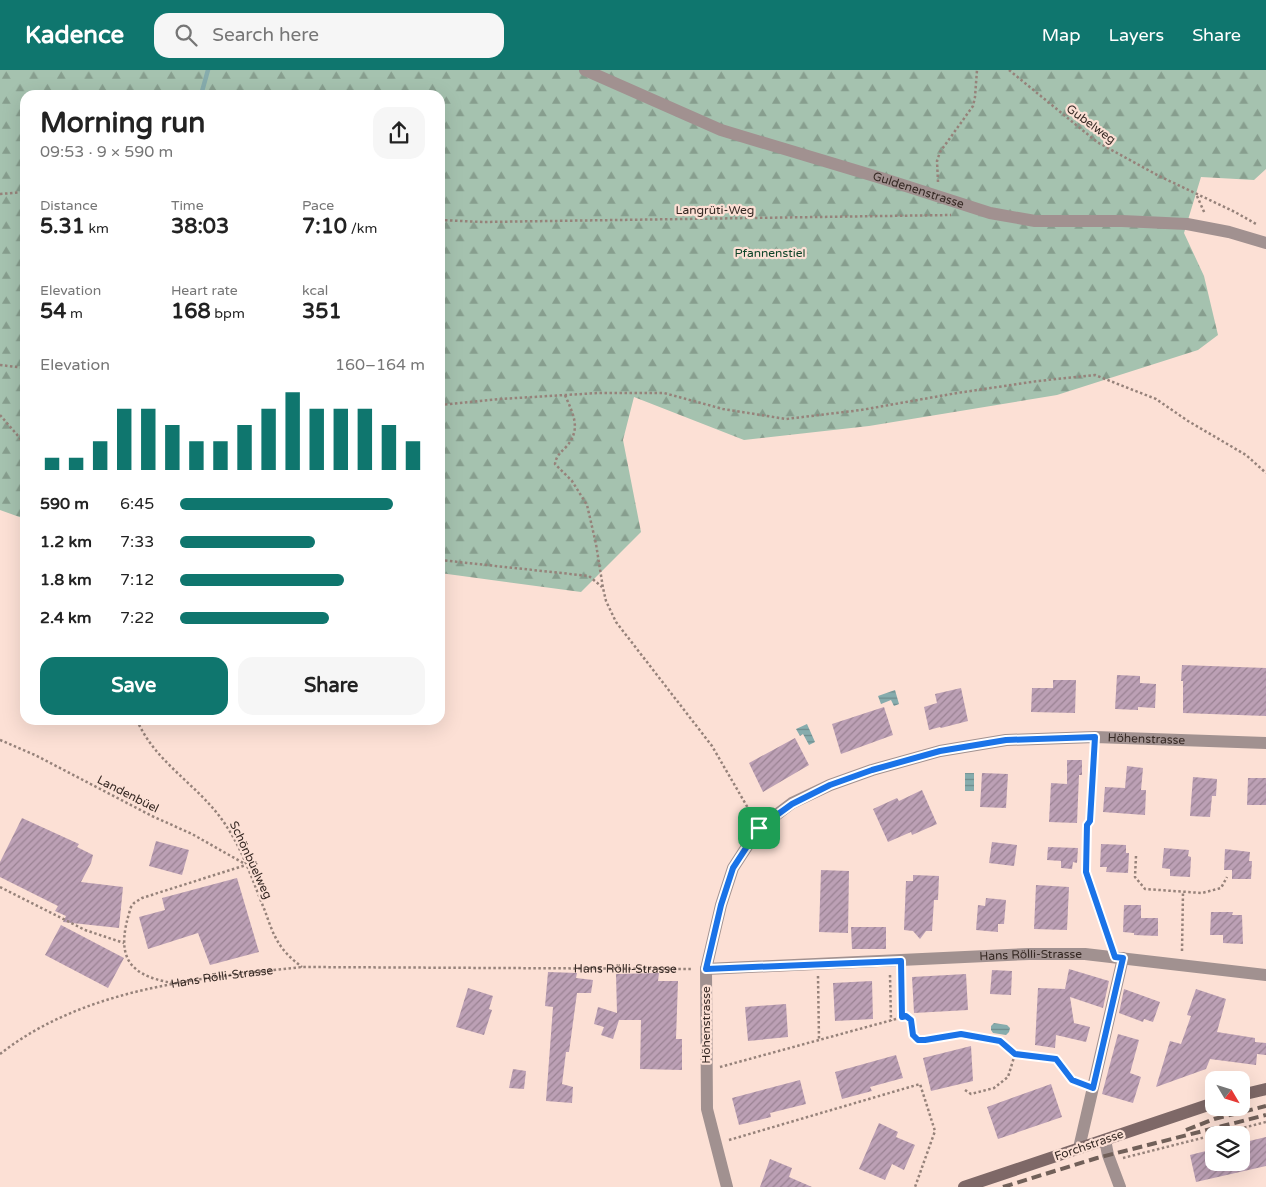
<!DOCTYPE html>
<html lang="en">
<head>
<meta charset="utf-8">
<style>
  :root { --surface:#fff; --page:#f6f6f6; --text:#222; --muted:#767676; --accent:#0f766e }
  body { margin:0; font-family:"Varela Round",sans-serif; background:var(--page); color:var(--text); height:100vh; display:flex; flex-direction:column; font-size:19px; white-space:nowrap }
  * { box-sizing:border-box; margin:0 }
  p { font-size:16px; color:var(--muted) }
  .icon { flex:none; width:28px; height:28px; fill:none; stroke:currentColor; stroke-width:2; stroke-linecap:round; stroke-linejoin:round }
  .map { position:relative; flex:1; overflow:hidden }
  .sheet { position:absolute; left:20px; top:20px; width:425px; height:635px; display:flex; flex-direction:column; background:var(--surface); border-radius:15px; box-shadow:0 5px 20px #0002 }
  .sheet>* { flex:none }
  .needle { width:32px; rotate:128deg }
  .fabs { position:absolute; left:1205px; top:1001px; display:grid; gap:10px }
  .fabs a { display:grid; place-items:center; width:45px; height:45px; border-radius:10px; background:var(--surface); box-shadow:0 5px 20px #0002; font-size:25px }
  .pin { position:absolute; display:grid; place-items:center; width:42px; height:42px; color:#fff; margin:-21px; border-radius:10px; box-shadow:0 2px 8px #0006 }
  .round { display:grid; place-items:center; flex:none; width:52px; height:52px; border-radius:15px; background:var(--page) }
  .headline { display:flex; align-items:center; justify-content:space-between; height:85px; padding:0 20px }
  h1 { font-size:28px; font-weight:800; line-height:38px }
  .stats { display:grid; grid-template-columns:repeat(3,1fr); gap:8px; height:85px; padding:5px 20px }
  .stats div { display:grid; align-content:center }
  .stats b { font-size:21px; font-weight:800 }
  .stats small { font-size:14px; font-weight:400 }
  .stats p { font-size:14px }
  .chart { height:140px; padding:10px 20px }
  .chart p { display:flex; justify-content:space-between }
  .chart svg { width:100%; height:90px; margin-top:5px; stroke:var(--accent); stroke-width:6 }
  .action { display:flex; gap:10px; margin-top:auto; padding:10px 20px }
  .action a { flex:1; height:58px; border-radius:15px; background:var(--accent); color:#fff; font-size:20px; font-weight:800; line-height:58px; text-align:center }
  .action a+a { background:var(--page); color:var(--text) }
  ul { padding:0 20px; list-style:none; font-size:16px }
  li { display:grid; grid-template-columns:80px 60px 1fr; align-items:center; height:38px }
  li i { height:12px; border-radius:6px; background:var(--accent) }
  header { display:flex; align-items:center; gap:30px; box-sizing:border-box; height:70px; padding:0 25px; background:var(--accent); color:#fff }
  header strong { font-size:24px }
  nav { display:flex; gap:28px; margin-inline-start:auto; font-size:18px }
  .search { width:350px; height:45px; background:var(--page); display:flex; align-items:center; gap:12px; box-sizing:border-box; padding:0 18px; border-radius:15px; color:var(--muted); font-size:19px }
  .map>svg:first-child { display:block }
  .forest { fill:url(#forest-firs) }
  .water { fill:url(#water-rules) }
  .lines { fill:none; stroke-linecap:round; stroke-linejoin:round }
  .stream { stroke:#86acad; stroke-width:4.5 }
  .building { fill:url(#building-hatch) }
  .path { stroke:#96827a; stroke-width:2.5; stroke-dasharray:2.5 2.5; stroke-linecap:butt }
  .street { stroke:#a19190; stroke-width:12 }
  .secondary { stroke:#7e6867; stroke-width:12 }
  .rail { stroke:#716059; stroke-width:4; stroke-dasharray:10 5; stroke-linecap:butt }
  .route-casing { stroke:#fff; stroke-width:10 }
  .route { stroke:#1a73e8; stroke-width:6 }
  .labels { text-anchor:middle; stroke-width:4.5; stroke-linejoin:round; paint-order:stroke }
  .street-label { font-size:12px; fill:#362924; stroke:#fce0d5 }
  .park-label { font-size:12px; fill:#0f4429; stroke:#fce0d5 }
</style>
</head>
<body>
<header>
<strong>Kadence</strong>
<div class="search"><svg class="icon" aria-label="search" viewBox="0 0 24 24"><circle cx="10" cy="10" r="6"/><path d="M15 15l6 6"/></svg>Search here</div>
<nav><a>Map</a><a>Layers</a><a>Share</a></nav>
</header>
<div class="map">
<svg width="1266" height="1117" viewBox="0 0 1266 1117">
  <defs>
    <pattern id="forest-firs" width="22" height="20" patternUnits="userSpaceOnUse" patternTransform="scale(1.25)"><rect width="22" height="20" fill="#a5c2af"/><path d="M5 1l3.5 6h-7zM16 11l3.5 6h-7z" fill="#879e8e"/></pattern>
    <pattern id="water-rules" width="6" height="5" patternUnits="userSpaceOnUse" patternTransform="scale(1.25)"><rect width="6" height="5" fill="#86acad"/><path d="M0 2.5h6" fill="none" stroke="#6e8c8d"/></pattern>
    <pattern id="building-hatch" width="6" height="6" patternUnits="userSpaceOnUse" patternTransform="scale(1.25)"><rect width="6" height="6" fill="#bca0b5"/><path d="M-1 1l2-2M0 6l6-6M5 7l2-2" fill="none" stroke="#9a8293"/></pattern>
  </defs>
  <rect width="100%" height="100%" fill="#fce0d5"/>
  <path class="forest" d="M0,0H1266V99L1254,110L1201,107L1184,163L1204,206L1218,265L1198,280L1057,325L869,356L744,370L634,327L623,370L641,462L581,522L440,503V25H25V449L0,440Z"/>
  <path class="water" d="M895,620L899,634L894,636L891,630L881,634L878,626Z
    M807,654L815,672L809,675L803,664L800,666L796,659Z
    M965,703H974V721H965Z
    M994,953L1007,955L1010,958L1009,962L1006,965L993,963L991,960V956Z"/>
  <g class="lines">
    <path class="stream" d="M201,25L208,0"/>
  </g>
  <path class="building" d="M1182,595L1266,598V646L1183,643V611H1181Z
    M1117,605L1140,606V613L1156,614L1155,638L1138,637V640L1115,639Z
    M1053,610H1076L1075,643L1031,642L1032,618H1053Z
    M961,618L968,651L941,658L940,657L929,660L924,637L937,633L935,624Z
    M884,637L893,665L841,684L832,654Z
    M795,668L809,695L763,722L749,693Z
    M1067,690H1082V705H1079L1077,753L1049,752L1051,713L1067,714Z
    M1127,696L1143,698L1141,720H1146L1145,745L1103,742L1105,717L1125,718Z
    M982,703L1008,704L1006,738L980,737Z
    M1193,707L1217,709L1216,726H1212L1210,747L1190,746Z
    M1248,708H1266V735H1247Z
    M922,720L937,754L912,765L911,762L888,772L873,739L897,728L899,731Z
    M22,748L79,774L77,777L93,785L91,793L81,812L123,817L119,858L63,852L66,846L55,841L58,836L0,807V792Z
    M156,771L189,780L182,805L149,796Z
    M992,772L1017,775L1014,796L989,793Z
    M1101,774L1126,775V783H1129L1128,803L1106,802L1107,797H1100Z
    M1048,777L1078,778L1077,793L1073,792L1072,799L1061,798V791L1047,790Z
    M1164,778L1189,780L1188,786L1191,787L1190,807L1170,806V799L1162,798Z
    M1225,779L1250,782L1249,791H1252L1251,809H1232V800H1224Z
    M821,800L849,801L848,863L819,862Z
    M913,805L939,806L938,830H934L932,861H926L920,869L913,861L904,860L906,811H913Z
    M237,808L259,882L210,895L198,863L148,879L139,847L165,840L162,828Z
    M1036,815L1069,817L1067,860L1034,859Z
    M986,828L1006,830L1004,854H998V862L976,860L978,835L985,836Z
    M1124,835H1141V848H1158V866L1134,865V863L1123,862Z
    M1211,842H1233L1232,845H1242L1243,874L1223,873V865H1210Z
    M61,855L124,888L108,918L45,885Z
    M851,857H886V879H852Z
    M1069,899L1109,911L1103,938L1070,927L1074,953L1090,957L1086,972L1056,965L1055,978L1035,975L1038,918L1065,919Z
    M992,900L1012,901L1011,925L990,924Z
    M548,902L577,903L576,908L593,910L591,923H577L569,982H566L562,1014L573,1017L572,1033L546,1031L553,937L545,936Z
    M659,903L658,911H678L676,969H682V1000L640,999L641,950H619L613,969L601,965L604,957L594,954L598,937L617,943L616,904Z
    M966,904L968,940L914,943L912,907Z
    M872,911L873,949L835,951L833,913Z
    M468,918L493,926L489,939L492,940L484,965L456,957Z
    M1124,919L1160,932L1153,952L1144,949L1143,952L1119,943Z
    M1196,919L1226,929L1217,962L1255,968V972L1266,973V985L1257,984L1256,995L1210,989L1206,999L1156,1017L1170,971L1181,974L1191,946L1187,945Z
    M786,934L788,967L748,971L745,937Z
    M1118,964L1139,970L1130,1003L1141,1007L1133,1033L1102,1024Z
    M971,976L973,1011L931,1021L923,988Z
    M896,985L903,1008L870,1017L872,1021L842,1029L835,1002Z
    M513,999L526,1001L524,1019L509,1018Z
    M800,1010L806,1034L770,1043L771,1047L739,1055L732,1028Z
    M1051,1014L1062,1047L998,1069L987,1037Z
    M879,1053L898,1062L896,1067L915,1075L904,1100L892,1094L885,1110L859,1099Z
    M1266,1067V1096L1196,1112L1190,1085L1214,1079V1092H1241V1073Z
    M770,1089L792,1098L789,1107L812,1117H760Z"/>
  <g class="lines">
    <g class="path">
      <path d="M1009,0L1097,72L1159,106L1235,142L1256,154"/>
      <path d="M938,112L937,91L940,82L973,36L975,27L977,0"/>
      <path d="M0,124L25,122"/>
      <path d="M1197,126L1205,144"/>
      <path d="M440,150L483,152L951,145"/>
      <path d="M0,295L25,298"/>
      <path d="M565,325C573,344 582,359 566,377C561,382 556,386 555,394L572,411L587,435L596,474L603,518L606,531L616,552L712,676L752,745"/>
      <path d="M440,335L500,329L598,323H664L723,339L786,349L861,340L957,323L1038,311L1095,305L1156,329L1188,351L1246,385L1266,403"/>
      <path d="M0,345L25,374"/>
      <path d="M440,490L589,506L602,517"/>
      <path d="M137,650C155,693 200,716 225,754C243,780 253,812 265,841C269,852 273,865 280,875C286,884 294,891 302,897"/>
      <path d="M0,670L35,685L152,746L192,764L245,794"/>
      <path d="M1095,679L1090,751L1087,755L1086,802L1110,873"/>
      <path d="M1136,786L1135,807L1145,819L1202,823L1221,818L1227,807"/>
      <path d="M0,817L85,860L124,873"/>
      <path d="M1182,881L1183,822"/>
      <path d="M901,904L902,947"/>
      <path d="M890,905L891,951"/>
      <path d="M818,906L819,970"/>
      <path d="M173,913C124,905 116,883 131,837L134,833L142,828L246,795"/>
      <path id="s1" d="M0,984C84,918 199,908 302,897L692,899"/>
      <path d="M720,997L907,946L911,950L913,965L918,970H925L961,964L1000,971L1015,984L1055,989L1072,1011L1079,1013"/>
      <path d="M965,1020L971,1024L994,1018L1008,1007L1015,984"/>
      <path d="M1215,1065L1266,1052"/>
      <path d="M729,1070L920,1014L935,1061L915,1117"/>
      <path d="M1123,1088L1214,1065"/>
    </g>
    <g class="street">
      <path id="s2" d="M585,0L721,60L881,108L990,143L1035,151H1122L1187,154L1229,162L1266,173"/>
      <path id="s3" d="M706,899L1029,884H1085L1266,905"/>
      <path d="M1105,1070L1108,1085L1120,1117"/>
      <path d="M1079,1078L1123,888"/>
      <path id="s4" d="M727,1117L707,1039L706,899L721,835L733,798L759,758L792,733L830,715L872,700L940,681L1006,670L1095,667L1266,673"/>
    </g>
    <path class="secondary" d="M1241,1025L1266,1019
      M964,1117L1214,1033"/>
    <path class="rail" d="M1186,1060L1214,1049L1266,1036
      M1003,1117L1097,1088L1266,1045"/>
  </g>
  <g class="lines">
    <defs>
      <path id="route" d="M1095,667L1090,751L1087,755L1086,802L1115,887L1123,888L1093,1018L1072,1010L1056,989L1015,984L1000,971L961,964L925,970H918L913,965L911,950L906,946L902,947L901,891L706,899L721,835L733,798L759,758L792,734L830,715L872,700L940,681L1006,670Z"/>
    </defs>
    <use href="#route" class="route-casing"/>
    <use href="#route" class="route"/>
  </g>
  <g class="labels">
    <g class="street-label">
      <text transform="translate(1091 54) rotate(36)" y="4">Gubelweg</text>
      <text dy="4" stroke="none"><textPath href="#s2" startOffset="355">Guldenenstrasse</textPath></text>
      <text x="715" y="144">Langrüti-Weg</text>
      <text dy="4" stroke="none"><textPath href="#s4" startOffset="779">Höhenstrasse</textPath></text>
      <text transform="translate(128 724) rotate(27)" y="4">Landenbüel</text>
      <text transform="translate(251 790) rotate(65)" y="4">Schönbüelweg</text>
      <text dy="4" stroke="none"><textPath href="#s3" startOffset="325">Hans Rölli-Strasse</textPath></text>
      <text dy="4" stroke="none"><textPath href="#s1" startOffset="642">Hans Rölli-Strasse</textPath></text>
      <text dy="4" stroke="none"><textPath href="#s1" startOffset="238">Hans Rölli-Strasse</textPath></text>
      <text transform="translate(706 955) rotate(-90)" y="4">Höhenstrasse</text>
      <text transform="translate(1089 1075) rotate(-19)" y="4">Forchstrasse</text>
    </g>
    <g class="park-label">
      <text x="770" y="187">Pfannenstiel</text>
    </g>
  </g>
</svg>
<div class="fabs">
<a><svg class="needle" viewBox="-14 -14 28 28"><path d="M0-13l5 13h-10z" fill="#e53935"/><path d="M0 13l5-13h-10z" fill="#767676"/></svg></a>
<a><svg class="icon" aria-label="layers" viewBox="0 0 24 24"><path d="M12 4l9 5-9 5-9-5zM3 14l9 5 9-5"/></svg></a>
</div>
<div class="pin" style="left:759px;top:758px;background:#1e9e55"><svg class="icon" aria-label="arrive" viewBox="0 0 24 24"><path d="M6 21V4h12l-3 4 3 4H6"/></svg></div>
<section class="sheet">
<div class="headline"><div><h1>Morning run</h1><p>09:53 · 9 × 590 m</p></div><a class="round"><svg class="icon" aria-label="share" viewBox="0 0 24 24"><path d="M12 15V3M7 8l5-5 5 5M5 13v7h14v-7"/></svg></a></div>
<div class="stats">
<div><p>Distance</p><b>5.31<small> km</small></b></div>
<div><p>Time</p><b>38:03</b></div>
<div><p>Pace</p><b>7:10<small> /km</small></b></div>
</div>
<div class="stats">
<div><p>Elevation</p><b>54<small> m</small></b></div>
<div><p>Heart rate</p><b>168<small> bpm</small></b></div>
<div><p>kcal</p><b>351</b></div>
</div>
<div class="chart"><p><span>Elevation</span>160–164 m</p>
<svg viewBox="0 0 160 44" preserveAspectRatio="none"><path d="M5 44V38M15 44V38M25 44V30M35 44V14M45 44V14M55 44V22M65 44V30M75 44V30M85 44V22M95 44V14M105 44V6M115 44V14M125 44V14M135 44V14M145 44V22M155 44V30"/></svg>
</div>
<ul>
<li><b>590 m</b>6:45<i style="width:87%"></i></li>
<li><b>1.2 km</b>7:33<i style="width:55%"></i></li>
<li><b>1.8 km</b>7:12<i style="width:67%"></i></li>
<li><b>2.4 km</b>7:22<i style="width:61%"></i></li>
</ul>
<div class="action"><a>Save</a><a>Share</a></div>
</section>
</div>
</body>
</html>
